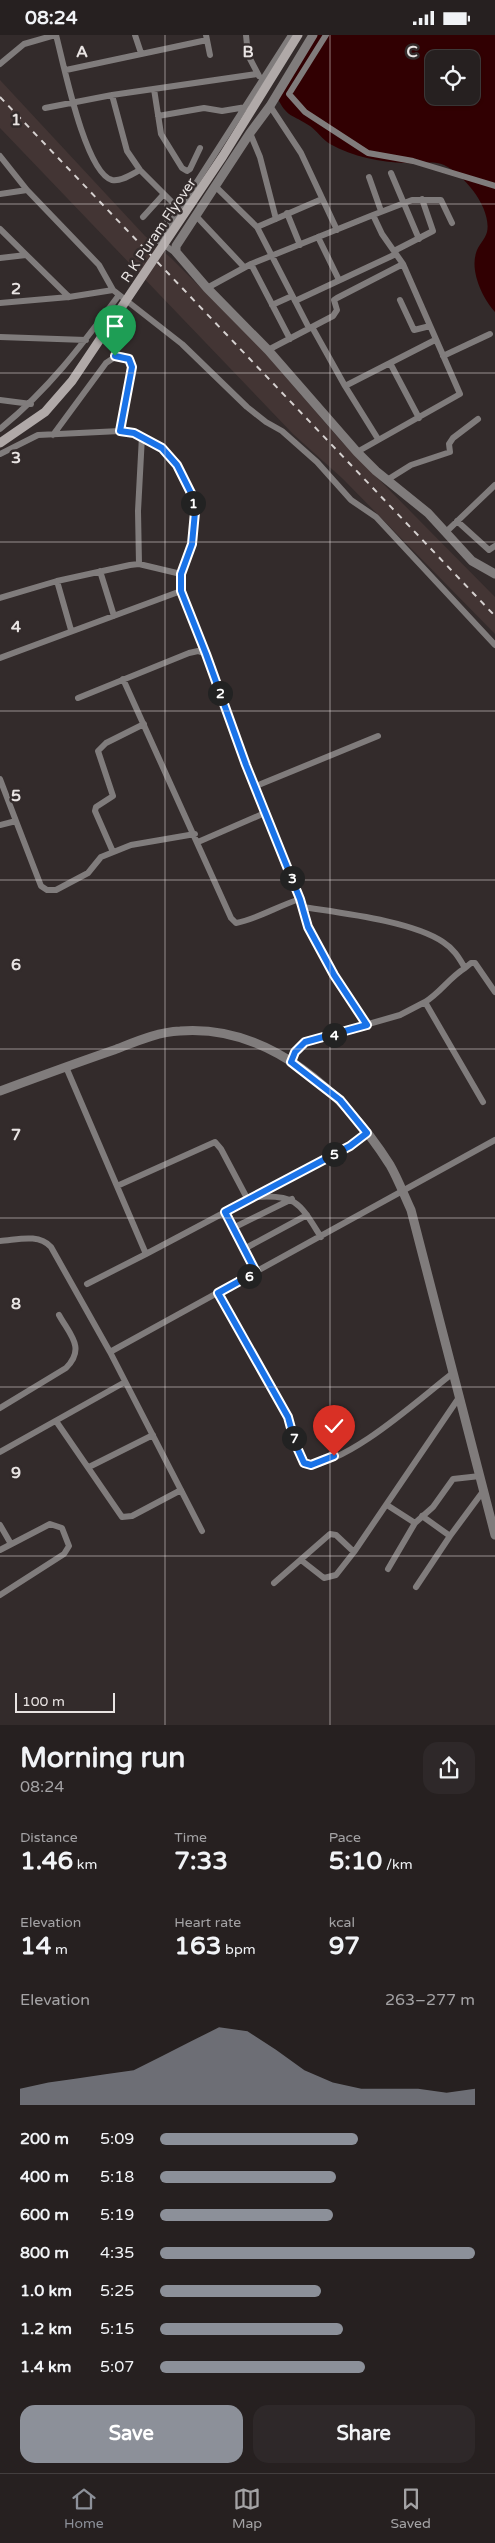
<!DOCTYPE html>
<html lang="en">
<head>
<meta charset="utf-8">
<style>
  :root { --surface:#262020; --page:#2e2829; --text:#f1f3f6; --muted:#a4a3a5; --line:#423e3e; --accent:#8c9099 }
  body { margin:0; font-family:"Varela Round",sans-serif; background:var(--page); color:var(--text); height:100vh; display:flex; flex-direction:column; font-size:19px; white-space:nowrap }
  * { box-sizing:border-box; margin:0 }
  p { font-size:16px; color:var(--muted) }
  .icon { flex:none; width:28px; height:28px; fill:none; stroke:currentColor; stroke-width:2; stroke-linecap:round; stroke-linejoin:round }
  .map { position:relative; height:1690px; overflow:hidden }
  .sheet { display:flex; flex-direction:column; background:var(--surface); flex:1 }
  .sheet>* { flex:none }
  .fabs { position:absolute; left:425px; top:15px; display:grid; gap:10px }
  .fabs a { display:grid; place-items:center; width:55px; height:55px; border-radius:10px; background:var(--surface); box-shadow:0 1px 4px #0004,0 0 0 1px var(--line); font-size:25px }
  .scale { position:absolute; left:15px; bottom:12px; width:100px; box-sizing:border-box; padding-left:5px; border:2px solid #e9e4e3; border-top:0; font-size:14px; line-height:18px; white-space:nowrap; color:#e9e4e3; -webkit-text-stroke:4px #332b2b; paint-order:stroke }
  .pin { position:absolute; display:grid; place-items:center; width:42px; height:42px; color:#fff; margin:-51px -21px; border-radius:50% 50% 50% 0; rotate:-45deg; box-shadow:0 0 5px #0007 }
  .pin .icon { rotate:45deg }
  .km { position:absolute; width:25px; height:25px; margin:-12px; border-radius:50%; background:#222; color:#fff; font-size:14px; line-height:25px; text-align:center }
  .round { display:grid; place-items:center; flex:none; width:52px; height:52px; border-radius:15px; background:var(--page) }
  .head { display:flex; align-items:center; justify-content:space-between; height:85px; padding:0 20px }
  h1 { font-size:28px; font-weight:800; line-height:38px }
  .metrics { display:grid; grid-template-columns:repeat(3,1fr); gap:8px; height:85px; padding:5px 20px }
  .metrics div { display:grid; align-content:center }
  .metrics b { font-size:25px; font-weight:800 }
  .metrics small { font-size:14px; font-weight:400 }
  .metrics p { font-size:14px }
  .chart { height:140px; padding:10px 20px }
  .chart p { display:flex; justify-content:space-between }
  .chart svg { width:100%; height:90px; margin-top:5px; fill:var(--accent); opacity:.7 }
  .action { display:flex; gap:10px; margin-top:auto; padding:10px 20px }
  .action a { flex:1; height:58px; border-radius:15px; background:var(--accent); color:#fff; font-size:20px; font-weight:800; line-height:58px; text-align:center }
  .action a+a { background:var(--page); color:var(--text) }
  ul { padding:0 20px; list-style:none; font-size:16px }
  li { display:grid; grid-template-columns:80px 60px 1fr; align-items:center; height:38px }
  li i { height:12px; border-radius:6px; background:var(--accent) }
  .status { display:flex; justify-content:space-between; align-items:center; height:35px; padding:0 25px; background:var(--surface); direction:ltr }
  .status svg { height:14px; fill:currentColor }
  .dock { display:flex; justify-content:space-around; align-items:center; height:70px; border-top:1px solid var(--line); background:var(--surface); font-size:14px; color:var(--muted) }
  .dock a { display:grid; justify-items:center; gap:2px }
  .dock .selected { color:var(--accent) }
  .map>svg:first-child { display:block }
  .built { fill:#433534 }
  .water { fill:#310002; fill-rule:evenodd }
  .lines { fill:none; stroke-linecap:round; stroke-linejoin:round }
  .minor { stroke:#807c7c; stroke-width:6 }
  .tertiary { stroke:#807c7c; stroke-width:9 }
  .rail { stroke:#d5d0cf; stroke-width:2; stroke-dasharray:6 6; stroke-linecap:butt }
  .secondary-bridge { stroke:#b0a9a8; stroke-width:9 }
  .route-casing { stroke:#fff; stroke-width:10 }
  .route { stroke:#1a73e8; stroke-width:6 }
  .grid { fill:none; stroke:#e9e4e3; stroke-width:1; stroke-opacity:0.55 }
  .labels { text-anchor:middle; stroke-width:5; stroke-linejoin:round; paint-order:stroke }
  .street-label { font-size:14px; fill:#e9e4e3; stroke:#332b2b }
  .grid-label { font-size:16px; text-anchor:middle; font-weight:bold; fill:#e9e4e3; stroke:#332b2b; stroke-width:5; stroke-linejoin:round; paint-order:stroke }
</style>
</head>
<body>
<div class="status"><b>08:24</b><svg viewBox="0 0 49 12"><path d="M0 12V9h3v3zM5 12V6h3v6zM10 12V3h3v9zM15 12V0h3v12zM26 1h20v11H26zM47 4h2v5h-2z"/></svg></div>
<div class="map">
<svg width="495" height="1691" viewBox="0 0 495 1691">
  <rect width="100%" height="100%" fill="#332b2b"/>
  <path class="built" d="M0,45L145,201L171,223L259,311L341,406L495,562V599L343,444L293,399L0,93Z"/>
  <path class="water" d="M313,0H495V277C483,264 470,237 476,218C478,210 485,205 487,197C492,174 465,140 444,130C433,125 419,129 406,128C380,127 353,122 330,109C322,104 317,96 310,91C292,79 287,83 277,62ZM434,24H471V61H434Z"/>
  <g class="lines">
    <path class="minor" d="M56,0C63,26 85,138 112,145C121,147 132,139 140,135
      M135,0L141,18
      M206,0L210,20
      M246,0L248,20L259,41
      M326,0L289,59L305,77L368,118L413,126L495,151
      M0,29L24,9L55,0
      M66,35L207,5
      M154,54L161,99L182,133L187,136L190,134L200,113
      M112,60L127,116L140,135L180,175
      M270,71L301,118L337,195
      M45,73L112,60L257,39
      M158,81L204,73L222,76L246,72
      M250,98L260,122L276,184
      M0,121L27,155L99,230L113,255L182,309L247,372L266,387L282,396L317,427L351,465L376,482L495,610
      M391,138L419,204
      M369,142L381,176
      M216,152L257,192L309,293
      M0,159L27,155
      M287,178L300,210
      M143,182L163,160
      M197,182L244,232
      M257,192L322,164
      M0,194L69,262
      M318,202L339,245
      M394,216L433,196L422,164
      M177,219L159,206L291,0
      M0,223L26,220
      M251,229L290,304
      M207,253L251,229L373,180L412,165H441L452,188
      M400,265L414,295L430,291
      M295,266L396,219
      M0,268L69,262L113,255
      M272,270L292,261
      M312,292L345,351L378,404
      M0,302L86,305
      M268,315L333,281L337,275L334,265L337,263L403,229
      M443,321L490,299
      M390,328L419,383
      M345,351L435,305
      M0,365L31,369
      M0,394C50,353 81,311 119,260
      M53,400L106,328L118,320L129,324L132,332L120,396
      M357,417L460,359L403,229L382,199L373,180
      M0,419L38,400L120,396L134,398L146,403L162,413L177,430L192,460L195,477L192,509L181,539V556L206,619L246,730L300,864L308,892L334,940L367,990
      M387,445L411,430L450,417L449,409L453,403L478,384
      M457,486L489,515L495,511
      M446,497L495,450
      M139,529L138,476L142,401
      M100,536L114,581
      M57,546L71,595
      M0,563L57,546L130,530L139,529L181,539
      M0,623L181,556
      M123,644L231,883L236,888C255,885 280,870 300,864
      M78,663L189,618L198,616L206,619
      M0,744L16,786L0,790
      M256,751L378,701
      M16,786L41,851L47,855H56L88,838L101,822L131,810L195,799
      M198,807L267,777
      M113,817L95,776L96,772L113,761L98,716L106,708L144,689
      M303,872C341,878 412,886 443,907C454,914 459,923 465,933L471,928H475L495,957
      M465,933C449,943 440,958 425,967L483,1067
      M291,1027L295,1017L305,1007L400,980L425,967
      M66,1032L146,1219L350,1111L367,1098
      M117,1151L215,1107L221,1114L248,1165
      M256,1162C297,1159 300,1169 321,1202
      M225,1177L256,1237
      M233,1193L292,1164
      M0,1206C17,1205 38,1198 51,1212L110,1317L202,1496
      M244,1214L307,1180
      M87,1249L146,1219
      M218,1258L289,1382L295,1408L304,1428L308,1430C351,1427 419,1364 453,1338
      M110,1317L495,1105
      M0,1373L66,1333C86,1313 70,1300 59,1280
      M56,1386L122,1482L132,1481L181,1455
      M0,1417L125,1347
      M89,1432L153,1400
      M387,1470L415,1488L433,1472L453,1444L480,1441
      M422,1481L450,1501L484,1455
      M0,1490L11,1509
      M0,1515L50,1489L62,1493L69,1511L64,1519L0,1560
      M301,1525L324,1543L336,1540L354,1517L460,1361
      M388,1534L415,1488
      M274,1548L330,1499L336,1500L354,1517
      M416,1552L450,1501"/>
    <path class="tertiary" d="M313,0L270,71L250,98L176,211V217L207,253L268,315L357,417L376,436L428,478L472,526L495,539
      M0,1056C38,1042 76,1028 114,1015C135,1007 157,997 180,996C270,989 345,1059 390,1130C398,1144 404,1160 411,1175L495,1500"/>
    <path class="rail" d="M0,62L495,581
      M0,1690V1691"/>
    <path class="secondary-bridge" d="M0,408L45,377L72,346L223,121L298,0"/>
  </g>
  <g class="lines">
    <defs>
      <path id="route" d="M115,321L129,324L132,332L120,396L134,398L162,413L177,430L192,460L195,477L192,509L181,539V556L206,619L246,730L300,864L308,892L334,940L367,990L305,1007L295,1017L291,1027L340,1065L367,1098L350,1111L225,1177L256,1237L218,1258L288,1382L295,1408L304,1428L311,1430L334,1421"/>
    </defs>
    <use href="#route" class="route-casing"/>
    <use href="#route" class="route"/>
  </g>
  <path class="grid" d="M165,0V1691M330,0V1691M0,169H495M0,338H495M0,507H495M0,676H495M0,845H495M0,1014H495M0,1183H495M0,1352H495M0,1521H495"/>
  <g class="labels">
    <g class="street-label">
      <text transform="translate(158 195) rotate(-56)" y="5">R K Puram Flyover</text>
    </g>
  </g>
  <g class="grid-label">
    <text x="82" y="22">A</text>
    <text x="248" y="22">B</text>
    <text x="412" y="22">C</text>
    <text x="16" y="90">1</text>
    <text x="16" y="259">2</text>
    <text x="16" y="428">3</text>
    <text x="16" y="597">4</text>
    <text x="16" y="766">5</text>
    <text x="16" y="935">6</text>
    <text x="16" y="1105">7</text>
    <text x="16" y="1274">8</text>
    <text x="16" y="1443">9</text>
  </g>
</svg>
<div class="fabs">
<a><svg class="icon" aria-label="locate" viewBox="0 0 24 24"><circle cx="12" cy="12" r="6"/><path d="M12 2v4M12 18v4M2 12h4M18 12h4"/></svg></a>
</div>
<div class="scale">100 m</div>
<div class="pin" style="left:115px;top:321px;background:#1e9e55"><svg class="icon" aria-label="arrive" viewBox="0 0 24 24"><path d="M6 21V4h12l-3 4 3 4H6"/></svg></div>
<div class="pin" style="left:334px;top:1421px;background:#d93025"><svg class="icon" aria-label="check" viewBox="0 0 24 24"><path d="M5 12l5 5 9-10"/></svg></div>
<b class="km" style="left:193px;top:468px">1</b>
<b class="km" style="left:220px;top:658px">2</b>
<b class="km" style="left:292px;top:843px">3</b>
<b class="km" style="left:334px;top:1000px">4</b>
<b class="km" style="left:334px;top:1119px">5</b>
<b class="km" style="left:249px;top:1241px">6</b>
<b class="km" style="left:294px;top:1403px">7</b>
</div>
<section class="sheet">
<div class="head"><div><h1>Morning run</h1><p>08:24</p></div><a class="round"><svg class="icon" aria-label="share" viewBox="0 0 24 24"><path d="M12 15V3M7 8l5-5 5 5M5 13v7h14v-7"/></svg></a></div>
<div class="metrics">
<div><p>Distance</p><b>1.46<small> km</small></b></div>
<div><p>Time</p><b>7:33</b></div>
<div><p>Pace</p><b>5:10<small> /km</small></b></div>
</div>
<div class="metrics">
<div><p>Elevation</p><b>14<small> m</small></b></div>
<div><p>Heart rate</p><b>163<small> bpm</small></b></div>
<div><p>kcal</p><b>97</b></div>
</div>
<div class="chart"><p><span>Elevation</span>263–277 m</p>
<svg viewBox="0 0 160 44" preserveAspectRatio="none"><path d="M0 44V36L10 33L20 31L30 29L40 27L50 20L60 13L70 6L80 8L90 17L100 27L110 33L120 36L130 36L140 36L150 38L160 36V44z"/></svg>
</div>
<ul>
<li><b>200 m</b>5:09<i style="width:63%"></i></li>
<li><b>400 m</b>5:18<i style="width:56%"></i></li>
<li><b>600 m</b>5:19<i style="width:55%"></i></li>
<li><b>800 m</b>4:35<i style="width:100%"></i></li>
<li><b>1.0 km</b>5:25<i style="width:51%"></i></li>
<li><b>1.2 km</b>5:15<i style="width:58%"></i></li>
<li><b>1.4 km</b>5:07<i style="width:65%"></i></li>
</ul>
<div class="action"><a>Save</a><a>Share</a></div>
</section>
<nav class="dock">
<a class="selected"><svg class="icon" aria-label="home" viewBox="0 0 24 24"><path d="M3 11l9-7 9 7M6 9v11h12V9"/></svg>Home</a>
<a><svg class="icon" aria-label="map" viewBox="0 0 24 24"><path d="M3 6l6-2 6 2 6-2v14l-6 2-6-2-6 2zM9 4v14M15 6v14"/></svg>Map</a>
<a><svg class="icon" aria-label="saved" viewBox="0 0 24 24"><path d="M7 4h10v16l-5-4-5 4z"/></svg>Saved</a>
</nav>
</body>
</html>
